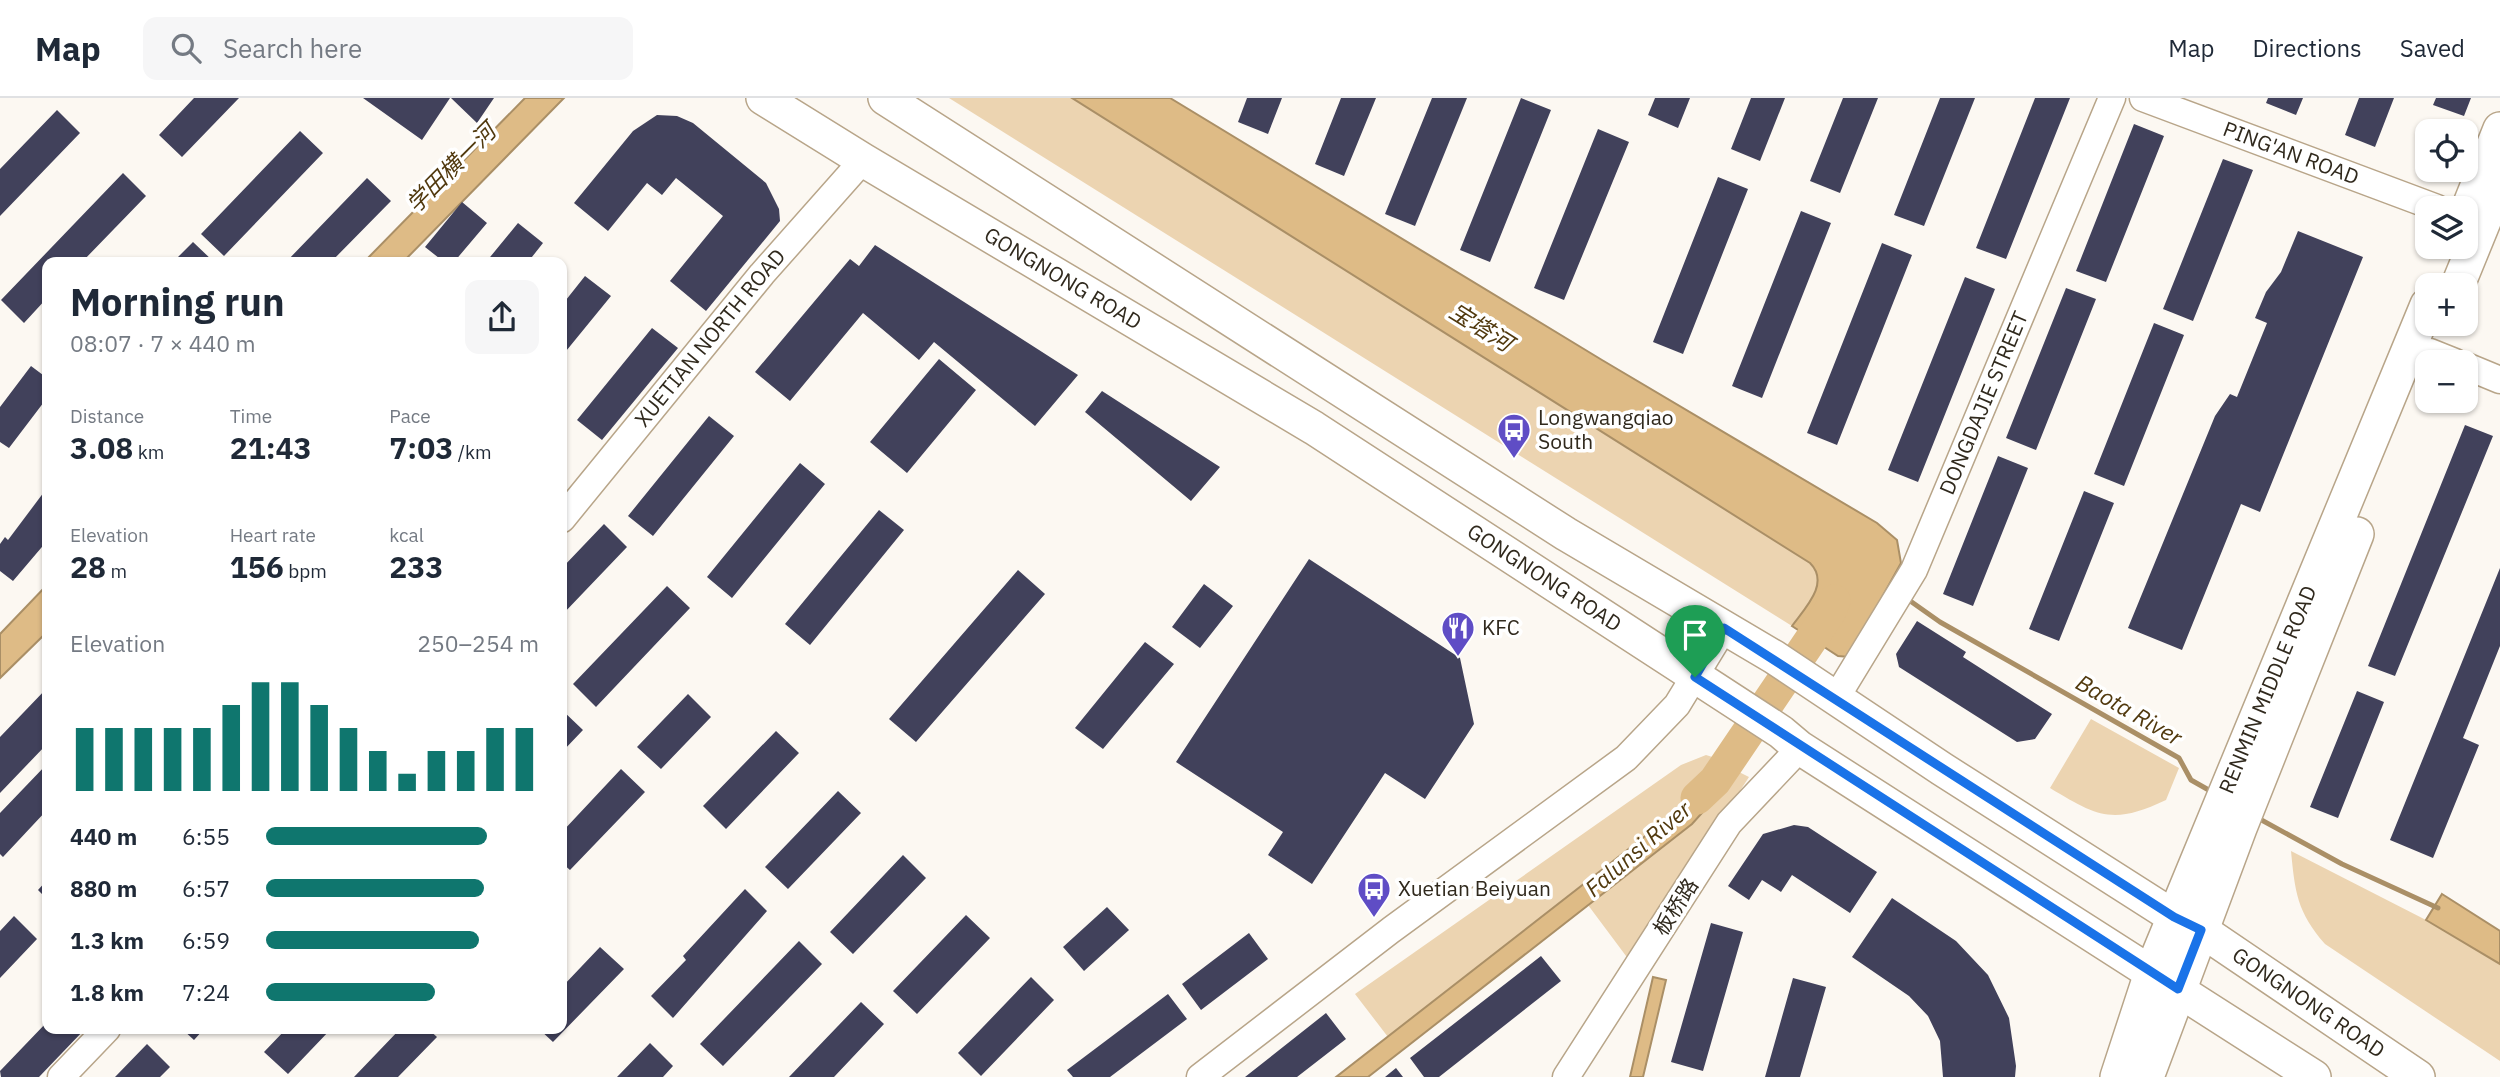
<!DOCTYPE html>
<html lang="en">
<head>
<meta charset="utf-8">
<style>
  :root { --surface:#fff; --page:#f6f6f7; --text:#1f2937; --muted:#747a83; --line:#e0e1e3; --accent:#0f766e }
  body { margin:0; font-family:"IBM Plex Sans","Noto Sans SC",sans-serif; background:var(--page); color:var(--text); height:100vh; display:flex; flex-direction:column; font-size:26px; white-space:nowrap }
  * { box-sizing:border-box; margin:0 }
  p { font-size:23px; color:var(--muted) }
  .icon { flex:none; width:38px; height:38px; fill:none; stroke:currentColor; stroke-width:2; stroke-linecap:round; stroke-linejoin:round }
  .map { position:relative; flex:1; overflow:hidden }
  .side { position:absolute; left:42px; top:159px; width:525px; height:777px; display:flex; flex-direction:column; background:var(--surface); border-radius:14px; box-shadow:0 2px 5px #0004 }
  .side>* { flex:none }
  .fabs { position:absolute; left:2415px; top:21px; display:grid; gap:14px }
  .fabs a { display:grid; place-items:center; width:63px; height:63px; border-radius:14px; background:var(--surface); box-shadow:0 2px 5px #0004; font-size:35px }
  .pin { position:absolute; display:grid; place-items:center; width:60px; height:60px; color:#fff; margin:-72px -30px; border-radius:50% 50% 50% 0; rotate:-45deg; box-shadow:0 0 7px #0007 }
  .pin .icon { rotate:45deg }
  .round { display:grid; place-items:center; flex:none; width:74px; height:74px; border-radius:14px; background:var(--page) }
  .head { display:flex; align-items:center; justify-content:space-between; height:119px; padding:0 28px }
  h1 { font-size:38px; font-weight:700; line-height:52px }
  .figures { display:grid; grid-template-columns:repeat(3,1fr); gap:10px; height:119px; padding:7px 28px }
  .figures div { display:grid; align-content:center }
  .figures b { font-size:30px; font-weight:700 }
  .figures small { font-size:19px; font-weight:400 }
  .figures p { font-size:19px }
  .chart { height:196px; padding:14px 28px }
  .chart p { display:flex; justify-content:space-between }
  .chart svg { width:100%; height:126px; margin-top:7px; stroke:var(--accent); stroke-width:6 }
  ul { padding:0 28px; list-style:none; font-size:23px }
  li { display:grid; grid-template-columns:112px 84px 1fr; align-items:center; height:52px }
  li i { height:18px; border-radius:9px; background:var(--accent) }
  header { display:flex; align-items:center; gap:42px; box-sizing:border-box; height:98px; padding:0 35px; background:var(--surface); border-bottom:2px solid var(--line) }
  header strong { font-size:33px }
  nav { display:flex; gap:38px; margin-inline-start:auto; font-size:24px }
  .search { width:490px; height:63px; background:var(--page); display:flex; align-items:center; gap:18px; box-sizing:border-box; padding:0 24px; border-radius:14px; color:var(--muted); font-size:26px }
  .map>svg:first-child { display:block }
  .green { fill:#ecd4b1 }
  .water { fill:#debb86; stroke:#aa8f66; stroke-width:2 }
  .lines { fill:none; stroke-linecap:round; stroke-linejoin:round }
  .stream { stroke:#aa8f66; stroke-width:5 }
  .river { stroke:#debb86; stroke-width:33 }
  .building { fill:#41415b }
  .minor-casing { stroke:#b8a589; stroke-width:29 }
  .major-casing { stroke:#b8a589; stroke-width:36 }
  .minor { stroke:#fff; stroke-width:26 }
  .major { stroke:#fff; stroke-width:33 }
  .route-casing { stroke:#fff; stroke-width:14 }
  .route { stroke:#1a73e8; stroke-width:9 }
  .labels { text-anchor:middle; stroke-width:7; stroke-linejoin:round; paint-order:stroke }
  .street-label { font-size:21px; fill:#30291d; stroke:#fff }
  .poi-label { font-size:21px; fill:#30291d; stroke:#fff; text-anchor:start }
  .water-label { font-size:23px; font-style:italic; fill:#51390e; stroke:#fff }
</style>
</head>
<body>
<header>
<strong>Map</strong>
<div class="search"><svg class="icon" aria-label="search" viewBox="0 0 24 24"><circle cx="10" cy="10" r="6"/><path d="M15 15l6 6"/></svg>Search here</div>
<nav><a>Map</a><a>Directions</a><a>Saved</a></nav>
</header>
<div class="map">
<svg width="2500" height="979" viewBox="0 0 2500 979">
  <rect width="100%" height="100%" fill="#fcf8f2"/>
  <path class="green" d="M949,0H1072L1810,465C1830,485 1806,509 1792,528Z
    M2091,621L2179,670L2166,702C2113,727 2098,719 2050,690Z
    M1706,657L1722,662L1676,714L1388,939L1355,896L1681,667Z
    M1739,674L1749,679L1629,862L1588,807L1692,726Z
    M2291,753L2426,822L2500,866V963L2325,846C2297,814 2295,794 2291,753Z"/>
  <path class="water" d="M525,0H564L403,164H364Z
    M1072,0H1170L1602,262L1877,425L1897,442L1901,465L1849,559L1838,558L1792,528C1806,509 1830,485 1810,465Z
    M47,487V534L0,580V536Z
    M1722,662L1739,674L1692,726L1368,979H1336L1676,714Z
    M2442,796L2500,833V866L2426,822Z
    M1653,879L1666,882L1643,979H1630Z"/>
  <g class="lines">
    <path class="stream" d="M1906,500L1940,524L2179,660L2191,682L2214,695
      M2256,719L2342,766L2438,810"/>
    <path class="river" d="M1697,700L1715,683L1829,515L1834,503"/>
  </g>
  <path class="building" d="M194,0H239L182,59L159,37Z
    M363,0H450L422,42Z
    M451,0H494L477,25Z
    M1247,0H1282L1268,36L1238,24Z
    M1341,0H1376L1344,78L1315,66Z
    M1432,0H1467L1415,128L1385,116Z
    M1521,0L1551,12L1490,164L1460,152Z
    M1655,0H1690L1678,30L1648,17Z
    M1751,0H1785L1760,63L1731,51Z
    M1843,0H1878L1840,95L1810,83Z
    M1940,0H1975L1924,128L1894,117Z
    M2035,0H2070L2006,161L1976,150Z
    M2268,0H2303L2296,17L2266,5Z
    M2359,0H2394L2375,49L2345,37Z
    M2436,0H2471L2464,18L2433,7Z
    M57,12L80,35L0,118V71Z
    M657,17L677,18L693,25L766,85L779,111L780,123L706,213L670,183L723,118L676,80L662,97L647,85L608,133L574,105L633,33Z
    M2134,26L2164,38L2106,184L2076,173Z
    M1598,31L1629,44L1564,202L1534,190Z
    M300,33L323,55L224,158L201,136Z
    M2223,61L2253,72L2193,223L2163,211Z
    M123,75L146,98L82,164H47V200L24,225L1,202Z
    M1718,79L1748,91L1683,256L1653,244Z
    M367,80L391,103L331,164H286Z
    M462,104L487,125L454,164H444L425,149Z
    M1801,113L1831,125L1762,300L1732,288Z
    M518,125L543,145L528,164H486Z
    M2298,133L2363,159L2260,414L2241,406L2182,552L2128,530L2215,318L2230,296L2237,299L2267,225L2255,220L2266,194L2281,174Z
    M193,144L214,164H173Z
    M1882,145L1912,157L1837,347L1807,335Z
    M875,147L1078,277L1035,328L934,244L919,262L863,215L790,303L755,274L850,161L859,168Z
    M585,178L611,198L562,258V207Z
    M1965,179L1995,191L1918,384L1888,372Z
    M2066,190L2096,201L2036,352L2006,340Z
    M2154,225L2184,237L2124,388L2094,376Z
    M652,230L678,250L602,342L577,322Z
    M939,261L976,292L907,375L870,344Z
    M31,268L47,280V300L9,350L0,344V309Z
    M1102,293L1220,369L1191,403L1085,314Z
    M709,318L734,338L653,438L628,418Z
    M2465,327L2493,338L2395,578L2368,568Z
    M1998,358L2028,370L1973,508L1943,496Z
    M800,365L825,386L732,500L707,479Z
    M47,390V443L13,483L0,473V446L5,439L8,442Z
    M2084,393L2114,405L2059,543L2029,531Z
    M879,412L904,432L810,547L785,526Z
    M604,426L627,449L562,517V470Z
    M1309,461L1460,560L1474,626L1425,701L1385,675L1312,786L1268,757L1283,734L1176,664Z
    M2500,470V548L2463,640L2479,647L2433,760L2390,742Z
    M1018,472L1045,496L916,644L889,621Z
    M1204,486L1233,508L1200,550L1172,529Z
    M667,488L690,510L596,609L573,586Z
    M1917,523L1966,554L1963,559L2052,616L2035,641L2017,644L1899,569L1896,556Z
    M1145,544L1174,566L1103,651L1075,630Z
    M47,590V646L0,695V639Z
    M2357,593L2384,604L2338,720L2310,709Z
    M688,596L711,619L661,671L637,649Z
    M562,612L583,632L562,654Z
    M776,633L799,655L726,731L703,708Z
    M47,666V712L3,759L0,756V715Z
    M621,671L645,694L570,772L562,765V734Z
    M838,693L861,715L788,791L765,769Z
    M1794,727L1808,729L1877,774L1850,815L1792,777L1781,794L1762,782L1749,802L1728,788L1763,736Z
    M903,757L926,780L853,856L830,834Z
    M47,782V801L38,792Z
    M745,791L767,813L673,920L651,898L686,862L683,858Z
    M1892,800L1956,843L1988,877L2009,920L2016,968L2015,979H1943L1940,943L1928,918L1909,898L1852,859Z
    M1107,809L1129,832L1084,873L1063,849Z
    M966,817L990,840L917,916L893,893Z
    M14,818L37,841L0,880V833Z
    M1711,825L1743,834L1703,973L1671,964Z
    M1249,835L1268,861L1201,912L1182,886Z
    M799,843L822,866L723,968L700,946Z
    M600,849L624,871L553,944L539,931H562V889Z
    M1541,858L1561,883L1439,979H1424L1410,960Z
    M1031,879L1054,902L981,978L958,955Z
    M1793,880L1826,889L1800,979H1765Z
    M1168,896L1187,921L1110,979H1073L1067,972Z
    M861,904L884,926L834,979H789Z
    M1326,915L1346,941L1297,979H1245Z
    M47,924V931H85L39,979H1L0,973Z
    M182,931H204L194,942Z
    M286,931H331L288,976L264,954Z
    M400,931H428L437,939L398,979H354Z
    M650,945L673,968L663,979H617Z
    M147,946L170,969L160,979H115Z
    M1396,970L1403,979H1385Z"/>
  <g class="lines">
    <defs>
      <g id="minor">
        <path id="s1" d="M2143,0L2437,110"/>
        <path d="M2430,254L2455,264"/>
        <path d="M2466,268L2500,282"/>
        <path id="s2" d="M562,421L762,176L863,62"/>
        <path id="s3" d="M1836,600L1914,472L2112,0"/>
        <path d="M61,979L107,931"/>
        <path d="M1200,979L1391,832L1626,660L1677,607L1724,530"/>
        <path d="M1566,979L1729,725L1800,650"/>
      </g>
      <g id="major">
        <path id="s4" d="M763,0L863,62L1314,330L1781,634L1800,650L2314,979"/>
        <path id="s5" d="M885,0L1566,436L1774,559L1942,671L2174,819L2201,832L2418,979"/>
        <path d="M2470,106L2500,31"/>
        <path d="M2458,187L2500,84"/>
        <path id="s6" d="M2117,979L2152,872L2427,207"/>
        <path d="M2147,979L2240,730L2357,436"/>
      </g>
    </defs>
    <use href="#minor" class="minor-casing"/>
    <use href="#major" class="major-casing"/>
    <use href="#minor" class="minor"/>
    <use href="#major" class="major"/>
  </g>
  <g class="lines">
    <defs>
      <path id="route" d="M1724,530L2174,819L2201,832L2178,891L1695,579Z"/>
    </defs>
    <use href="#route" class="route-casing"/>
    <use href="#route" class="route"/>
  </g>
  <defs>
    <symbol id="bus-pin" viewBox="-11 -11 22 30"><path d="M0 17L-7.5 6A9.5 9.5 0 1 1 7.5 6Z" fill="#5f4dc5" stroke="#fff"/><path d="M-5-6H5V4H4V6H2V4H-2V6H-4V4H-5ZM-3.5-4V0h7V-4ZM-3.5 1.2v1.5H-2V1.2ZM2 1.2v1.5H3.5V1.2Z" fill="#fff"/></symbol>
    <symbol id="restaurant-pin" viewBox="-11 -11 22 30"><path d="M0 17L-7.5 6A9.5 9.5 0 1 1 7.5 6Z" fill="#5f4dc5" stroke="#fff"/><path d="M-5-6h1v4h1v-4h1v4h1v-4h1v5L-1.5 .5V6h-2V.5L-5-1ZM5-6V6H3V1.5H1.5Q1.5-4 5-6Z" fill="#fff"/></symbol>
  </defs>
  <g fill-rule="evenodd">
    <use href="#bus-pin" x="1495" y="313" width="38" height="52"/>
    <use href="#restaurant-pin" x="1439" y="511" width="38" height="52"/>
    <use href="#bus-pin" x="1355" y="772" width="38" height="52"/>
  </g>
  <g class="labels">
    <g class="street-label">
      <text dy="7" stroke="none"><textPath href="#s1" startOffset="158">PING'AN ROAD</textPath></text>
      <text dy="7" stroke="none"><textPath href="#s4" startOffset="350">GONGNONG ROAD</textPath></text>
      <text dy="7" stroke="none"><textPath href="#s2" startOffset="234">XUETIAN NORTH ROAD</textPath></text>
      <text dy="7" stroke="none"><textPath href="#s3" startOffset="331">DONGDAJIE STREET</textPath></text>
      <text dy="7" stroke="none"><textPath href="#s4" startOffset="917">GONGNONG ROAD</textPath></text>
      <text dy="7" stroke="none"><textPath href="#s6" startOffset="416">RENMIN MIDDLE ROAD</textPath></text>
      <text transform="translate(1676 809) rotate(-57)" y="7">板桥路</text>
      <text dy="7" stroke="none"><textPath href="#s5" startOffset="1687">GONGNONG ROAD</textPath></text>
    </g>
    <g class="poi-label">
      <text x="1538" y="327">Longwangqiao<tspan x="1538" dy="24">South</tspan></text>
      <text x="1482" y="537">KFC</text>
      <text x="1398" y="798">Xuetian Beiyuan</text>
    </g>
    <g class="water-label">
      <text transform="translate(451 70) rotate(-45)" y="8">学田横一河</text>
      <text transform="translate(1481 229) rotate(32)" y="8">宝塔河</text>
      <text transform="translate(2129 612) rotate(30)" y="8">Baota River</text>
      <text transform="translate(1638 751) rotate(-41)" y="8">Falunsi River</text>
    </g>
  </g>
</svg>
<div class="fabs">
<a><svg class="icon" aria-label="locate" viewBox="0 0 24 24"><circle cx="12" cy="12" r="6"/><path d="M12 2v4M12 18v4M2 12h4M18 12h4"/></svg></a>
<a><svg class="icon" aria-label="layers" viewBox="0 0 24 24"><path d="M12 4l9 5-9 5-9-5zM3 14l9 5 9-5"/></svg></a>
<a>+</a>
<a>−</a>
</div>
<div class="pin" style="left:1695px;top:579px;background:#1e9e55"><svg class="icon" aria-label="arrive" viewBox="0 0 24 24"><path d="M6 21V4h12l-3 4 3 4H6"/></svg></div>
<section class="side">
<div class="head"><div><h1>Morning run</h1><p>08:07 · 7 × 440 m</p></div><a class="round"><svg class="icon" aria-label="share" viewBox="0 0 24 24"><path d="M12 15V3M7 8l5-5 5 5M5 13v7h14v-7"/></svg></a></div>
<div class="figures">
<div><p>Distance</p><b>3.08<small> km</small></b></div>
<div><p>Time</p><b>21:43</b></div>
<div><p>Pace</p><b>7:03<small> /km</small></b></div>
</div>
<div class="figures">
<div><p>Elevation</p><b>28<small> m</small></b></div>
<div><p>Heart rate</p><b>156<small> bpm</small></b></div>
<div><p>kcal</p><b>233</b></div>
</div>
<div class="chart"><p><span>Elevation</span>250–254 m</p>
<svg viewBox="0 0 160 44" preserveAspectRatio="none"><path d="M5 44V22M15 44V22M25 44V22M35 44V22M45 44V22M55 44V14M65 44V6M75 44V6M85 44V14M95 44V22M105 44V30M115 44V38M125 44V30M135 44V30M145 44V22M155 44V22"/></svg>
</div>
<ul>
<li><b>440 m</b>6:55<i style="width:81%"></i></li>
<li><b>880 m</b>6:57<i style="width:80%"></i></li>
<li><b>1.3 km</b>6:59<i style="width:78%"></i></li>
<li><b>1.8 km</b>7:24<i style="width:62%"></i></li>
</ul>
</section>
</div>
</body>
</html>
